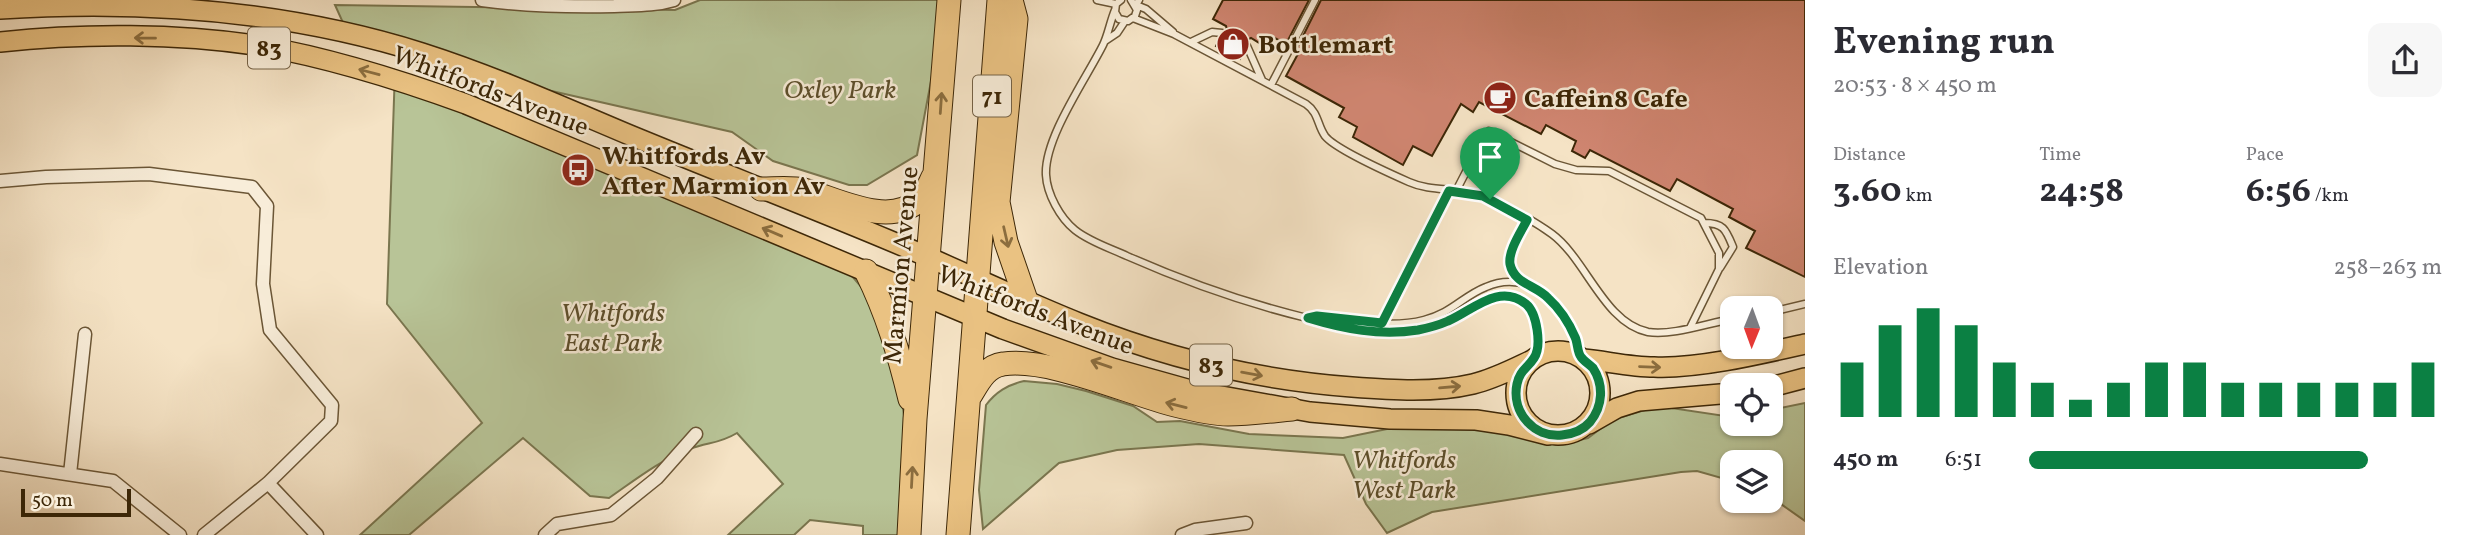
<!DOCTYPE html>
<html lang="en">
<head>
<meta charset="utf-8">
<style>
  :root { --surface:#fff; --page:#f7f7f7; --text:#2b2b33; --muted:#7c7c81; --accent:#0b8043 }
  body { margin:0; font-family:Vollkorn,serif; background:var(--page); color:var(--text); height:100vh; display:flex; flex-direction:column; font-size:26px; white-space:nowrap }
  * { box-sizing:border-box; margin:0 }
  p { font-size:23px; color:var(--muted) }
  .icon { flex:none; width:38px; height:38px; fill:none; stroke:currentColor; stroke-width:2; stroke-linecap:round; stroke-linejoin:round }
  .map { position:relative; flex:1; overflow:hidden }
  .side { display:flex; flex-direction:column; background:var(--surface); width:665px }
  .side>* { flex:none }
  .needle { width:46px; rotate:181deg }
  .buttons { position:absolute; left:1720px; top:296px; display:grid; gap:14px }
  .buttons a { display:grid; place-items:center; width:63px; height:63px; border-radius:14px; background:var(--surface); box-shadow:0 2px 5px #0004; font-size:35px }
  .scale { position:absolute; left:21px; bottom:18px; width:110px; box-sizing:border-box; padding-left:7px; border:4px solid #3d2707; border-top:0; font-size:19px; line-height:24px; white-space:nowrap; color:#3d2707; -webkit-text-stroke:5px #f8edd9; paint-order:stroke }
  .pin { position:absolute; display:grid; place-items:center; width:60px; height:60px; color:#fff; margin:-72px -30px; border-radius:50% 50% 50% 0; rotate:-45deg; box-shadow:0 0 7px #0007 }
  .pin .icon { rotate:45deg }
  .round { display:grid; place-items:center; flex:none; width:74px; height:74px; border-radius:14px; background:var(--page) }
  .headline { display:flex; align-items:center; justify-content:space-between; height:119px; padding:0 28px }
  h1 { font-size:38px; font-weight:700; line-height:52px }
  .metrics { display:grid; grid-template-columns:repeat(3,1fr); gap:10px; height:119px; padding:7px 28px }
  .metrics div { display:grid; align-content:center }
  .metrics b { font-size:35px; font-weight:700 }
  .metrics small { font-size:19px; font-weight:400 }
  .metrics p { font-size:19px }
  .chart { height:196px; padding:14px 28px }
  .chart p { display:flex; justify-content:space-between }
  .chart svg { width:100%; height:126px; margin-top:7px; stroke:var(--accent); stroke-width:6 }
  ul { padding:0 28px; list-style:none; font-size:23px }
  li { display:grid; grid-template-columns:112px 84px 1fr; align-items:center; height:52px }
  li i { height:18px; border-radius:9px; background:var(--accent) }
  main { display:flex; flex:1; min-height:0 }
  .map>svg:first-child { display:block }
  .green { fill:#b8c497; stroke:#7a764f; stroke-width:2 }
  .building { fill:#cf8570; stroke:#3d2707; stroke-width:2 }
  .lines { fill:none; stroke-linecap:round; stroke-linejoin:round }
  .lane-casing { stroke:#6b5636; stroke-width:9 }
  .street-casing { stroke:#6b5636; stroke-width:15 }
  .primary-casing { stroke:#3d2707; stroke-width:22 }
  .highway-casing { stroke:#3d2707; stroke-width:25 }
  .lane { stroke:#f8edd9; stroke-width:6 }
  .street { stroke:#f8edd9; stroke-width:12 }
  .primary { stroke:#eac282; stroke-width:19 }
  .highway { stroke:#eac282; stroke-width:23 }
  .oneway { stroke:#8b6d3e }
  .route-casing { stroke:#fff; stroke-width:14 }
  .route { stroke:#0b8043; stroke-width:9 }
  .labels { text-anchor:middle; stroke-width:5; stroke-linejoin:round; paint-order:stroke }
  .shield { fill:#f8edd9; stroke:#756246; stroke-width:2 }
  .shield-label { font-size:24px; font-weight:bold; fill:#3d2707 }
  .poi-label { font-size:26px; font-weight:bold; fill:#3d2707; stroke:#f8edd9; text-anchor:start }
  .park-label { font-size:26px; font-style:italic; fill:#5c4e2b; stroke:#f8edd9 }
  .street-label { font-size:26px; fill:#3d2707; stroke:#f8edd9 }
</style>
</head>
<body>
<main>
<div class="map">
<svg width="1805" height="535" viewBox="0 0 1805 535">
  <rect width="100%" height="100%" fill="#f5e3c5"/>
  <filter id="stains"><feTurbulence type="fractalNoise" baseFrequency=".00286" numOctaves="4"/><feColorMatrix values="0 0 0 0 .2 0 0 0 0 .09 0 0 0 0 .02 0 0 0 .5 -.17"/></filter>
  <radialGradient id="worn" r=".72"><stop offset=".6" stop-color="#630" stop-opacity="0"/><stop offset="1" stop-color="#630" stop-opacity=".3"/></radialGradient>
  <path class="green" d="M700,0H940L935,60L917,155L867,185H849L773,161L732,132L534,87L344,25L335,5L675,10Z
    M395,70L846,269L869,296L900,387L907,437L902,535H863V526L810,520L794,535H728L783,484L737,433C719,444 708,442 690,449C660,460 635,480 609,498L590,496L523,438L409,535H360L482,423L387,304Z
    M1024,381L1057,384L1086,391L1133,406L1157,422L1180,421L1249,434L1343,438L1436,419L1494,426L1556,445L1588,438L1612,420L1658,406L1732,417V424H1771V410L1805,403V521L1771,497V462H1732V481L1697,471L1681,472L1432,512L1387,533L1366,504L1344,455L1199,444L1117,450L1059,463L983,529L979,490L986,405C996,392 1007,385 1024,381Z"/>
  <path class="building" d="M1223,0H1309L1286,44L1275,38L1269,49L1251,38L1242,43L1244,52L1240,59L1216,46L1220,38H1225L1228,34L1226,26L1213,19Z
    M1321,0H1805V277L1746,248L1755,231L1729,217L1733,209L1677,179L1670,191L1590,150L1585,158L1572,151L1576,141L1546,125L1541,134L1479,102L1473,112L1461,104L1432,156L1413,146L1403,165L1353,137L1357,127L1339,117L1344,108L1286,76L1299,52L1296,50Z"/>
  <g class="lines">
    <defs>
      <path id="lane" d="M1097,0L1116,4
        M1121,0L1116,4L1115,12L1119,19L1128,21L1135,16L1137,10L1131,0
        M1139,0L1136,5L1146,9L1173,32
        M1115,10C1110,22 1108,35 1103,45C1086,79 1044,138 1046,175C1047,194 1060,218 1075,230C1090,242 1110,248 1127,256C1186,282 1245,303 1307,318C1331,323 1354,332 1380,333C1399,333 1419,331 1437,325C1462,317 1488,290 1515,298C1540,307 1538,336 1535,357
        M1133,18L1174,34L1306,104C1319,113 1317,125 1325,136C1335,149 1391,174 1409,182C1429,191 1451,188 1472,193C1494,198 1534,221 1552,234C1586,259 1604,323 1648,332C1672,336 1708,323 1732,319
        M1105,41L1117,33L1125,21
        M1191,42L1212,32L1222,33
        M1247,46L1262,80
        M1271,85L1315,0
        M1456,191L1485,135L1489,131L1555,164L1576,170L1609,171L1701,218L1719,253V269L1690,328
        M1704,223C1724,223 1726,230 1733,247L1720,268
        M1522,282L1512,270L1509,261L1527,220
        M1771,312L1805,304
        M1310,317L1317,316C1352,320 1389,329 1424,320C1452,313 1463,296 1486,287C1534,266 1571,314 1580,357
        M1382,323L1449,191"/>
      <path id="street" d="M482,0C526,6 570,7 614,6C635,5 654,6 674,0
        M0,181L46,177L149,174L252,187L267,206L263,284L270,330L332,405L331,421L268,483L204,535
        M0,464L113,481L180,535
        M70,474L85,334
        M268,483L317,535
        M545,535L557,524L611,515L657,478L696,434
        M1182,535L1195,530L1246,523"/>
      <path id="primary" d="M0,9C142,0 286,10 422,53C494,76 563,107 632,136C717,171 802,204 886,239C951,266 1014,297 1079,323C1166,358 1258,380 1352,387C1391,390 1435,393 1473,384C1494,379 1513,369 1532,360
        M0,42C82,33 179,33 261,46C331,58 400,80 466,104L1003,329L1112,368L1194,391L1310,412L1390,419L1476,420L1509,425L1548,435
        M1516 393a42 42 0 1 1 84 0a42 42 0 1 1-84 0Z
        M1583,359C1606,361 1630,367 1654,367C1698,369 1761,354 1805,344
        M1771,387L1805,378
        M1589,424L1617,408L1639,401L1732,393"/>
      <path id="highway" d="M1011,0L1016,19L998,202L1006,242L1026,300
        M761,189C774,189 791,187 804,190C837,199 889,228 919,200C926,194 929,185 933,177
        M866,271C887,313 899,354 910,399
        M970,396C978,383 986,366 1003,364C1048,357 1128,393 1175,405C1191,409 1211,414 1228,414C1249,414 1271,411 1292,409
        M909,535L915,419L949,0
        M958,535L999,0"/>
    </defs>
    <use href="#lane" class="lane-casing"/>
    <use href="#street" class="street-casing"/>
    <use href="#primary" class="primary-casing"/>
    <use href="#highway" class="highway-casing"/>
    <use href="#lane" class="lane"/>
    <use href="#street" class="street"/>
    <use href="#primary" class="primary"/>
    <use href="#highway" class="highway"/>
  </g>
  <defs><path id="oneway-shaft" d="M-6 0H5M1.5-3L5.5 0L1.5 3" fill="none" stroke-width="1.6" stroke-linecap="round" stroke-linejoin="round" transform="scale(1.75)"/></defs>
  <g class="oneway">
    <use href="#oneway-shaft" transform="translate(145 38) rotate(-179)"/>
    <use href="#oneway-shaft" transform="translate(369 72) rotate(-165)"/>
    <use href="#oneway-shaft" transform="translate(941 103) rotate(-86)"/>
    <use href="#oneway-shaft" transform="translate(772 232) rotate(-157)"/>
    <use href="#oneway-shaft" transform="translate(1006 237) rotate(77)"/>
    <use href="#oneway-shaft" transform="translate(1101 364) rotate(-161)"/>
    <use href="#oneway-shaft" transform="translate(1650 367) rotate(2)"/>
    <use href="#oneway-shaft" transform="translate(1252 374) rotate(10)"/>
    <use href="#oneway-shaft" transform="translate(1450 387) rotate(-5)"/>
    <use href="#oneway-shaft" transform="translate(1176 405) rotate(-166)"/>
    <use href="#oneway-shaft" transform="translate(912 477) rotate(-87)"/>
  </g>
  <g class="lines">
    <defs>
      <path id="route" d="M1449,191L1483,196L1527,220C1521,232 1508,251 1510,264C1514,284 1536,285 1548,298C1559,308 1569,323 1575,337C1578,343 1577,352 1581,357C1584,361 1589,364 1593,368C1604,385 1603,406 1590,422C1583,430 1573,434 1562,435C1534,438 1511,412 1517,384C1520,370 1527,369 1534,358C1542,346 1537,313 1526,304C1499,282 1472,311 1448,321C1439,325 1428,328 1418,330C1380,336 1344,329 1308,318L1317,316L1382,323Z"/>
    </defs>
    <use href="#route" class="route-casing"/>
    <use href="#route" class="route"/>
  </g>
  <defs>
    <symbol id="shop-disc" viewBox="-11 -11 22 22"><circle r="9.5" fill="#8f2418" stroke="#f8edd9"/><path d="M-5-2.5h2.3a2.7 3.5 0 0 1 5.4 0H5L5.5 6h-11ZM-1.5-2.5h3a1.5 2.3 0 0 0-3 0Z" fill="#fff"/></symbol>
    <symbol id="cafe-disc" viewBox="-11 -11 22 22"><circle r="9.5" fill="#8f2418" stroke="#f8edd9"/><path d="M-5.5-4.5H6V0H3Q3 3.5 0 3.5H-2.5Q-5.5 3.5-5.5 0ZM3-3.2v2h1.7v-2ZM-6 4.5H4V6H-6Z" fill="#fff"/></symbol>
    <symbol id="bus-disc" viewBox="-11 -11 22 22"><circle r="9.5" fill="#8f2418" stroke="#f8edd9"/><path d="M-5-6H5V4H4V6H2V4H-2V6H-4V4H-5ZM-3.5-4V0h7V-4ZM-3.5 1.2v1.5H-2V1.2ZM2 1.2v1.5H3.5V1.2Z" fill="#fff"/></symbol>
  </defs>
  <g fill-rule="evenodd">
    <use href="#shop-disc" x="1214" y="25" width="38" height="38"/>
    <use href="#cafe-disc" x="1481" y="79" width="38" height="38"/>
    <use href="#bus-disc" x="559" y="151" width="38" height="38"/>
  </g>
  <g class="labels">
    <g class="shield">
      <rect x="248" y="27.5" width="42" height="41" rx="5"/>
      <rect x="973" y="75.5" width="38" height="41" rx="5"/>
      <rect x="1190" y="344.5" width="42" height="41" rx="5"/>
    </g>
    <g class="shield-label">
      <text x="269" y="56">83</text>
      <text x="992" y="104">71</text>
      <text x="1211" y="373">83</text>
    </g>
    <g class="poi-label">
      <text x="1258" y="53">Bottlemart</text>
      <text x="1524" y="107">Caffein8 Cafe</text>
      <text x="602" y="164">Whitfords Av<tspan x="602" dy="30">After Marmion Av</tspan></text>
    </g>
    <g class="park-label">
      <text x="840" y="98">Oxley Park</text>
      <text x="613" y="321">Whitfords<tspan x="613" dy="30">East Park</tspan></text>
      <text x="1404" y="468">Whitfords<tspan x="1404" dy="30">West Park</tspan></text>
    </g>
    <g class="street-label">
      <text transform="translate(491 90) rotate(21)" y="9">Whitfords Avenue</text>
      <text transform="translate(900 265) rotate(-85)" y="9">Marmion Avenue</text>
      <text transform="translate(1036 309) rotate(21)" y="9">Whitfords Avenue</text>
    </g>
  </g>
  <rect width="100%" height="100%" filter="url(#stains)"/>
  <rect width="100%" height="100%" fill="url(#worn)"/>
</svg>
<div class="buttons">
<a><svg class="needle" viewBox="-14 -14 28 28"><path d="M0-13l5 13h-10z" fill="#e53935"/><path d="M0 13l5-13h-10z" fill="#7c7c81"/></svg></a>
<a><svg class="icon" aria-label="locate" viewBox="0 0 24 24"><circle cx="12" cy="12" r="6"/><path d="M12 2v4M12 18v4M2 12h4M18 12h4"/></svg></a>
<a><svg class="icon" aria-label="layers" viewBox="0 0 24 24"><path d="M12 4l9 5-9 5-9-5zM3 14l9 5 9-5"/></svg></a>
</div>
<div class="scale">50 m</div>
<div class="pin" style="left:1490px;top:199px;background:#1e9e55"><svg class="icon" aria-label="arrive" viewBox="0 0 24 24"><path d="M6 21V4h12l-3 4 3 4H6"/></svg></div>
</div>
<section class="side">
<div class="headline"><div><h1>Evening run</h1><p>20:53 · 8 × 450 m</p></div><a class="round"><svg class="icon" aria-label="share" viewBox="0 0 24 24"><path d="M12 15V3M7 8l5-5 5 5M5 13v7h14v-7"/></svg></a></div>
<div class="metrics">
<div><p>Distance</p><b>3.60<small> km</small></b></div>
<div><p>Time</p><b>24:58</b></div>
<div><p>Pace</p><b>6:56<small> /km</small></b></div>
</div>
<div class="chart"><p><span>Elevation</span>258–263 m</p>
<svg viewBox="0 0 160 44" preserveAspectRatio="none"><path d="M5 44V25M15 44V12M25 44V6M35 44V12M45 44V25M55 44V32M65 44V38M75 44V32M85 44V25M95 44V25M105 44V32M115 44V32M125 44V32M135 44V32M145 44V32M155 44V25"/></svg>
</div>
<ul>
<li><b>450 m</b>6:51<i style="width:82%"></i></li>
</ul>
</section>
</main>
</body>
</html>
